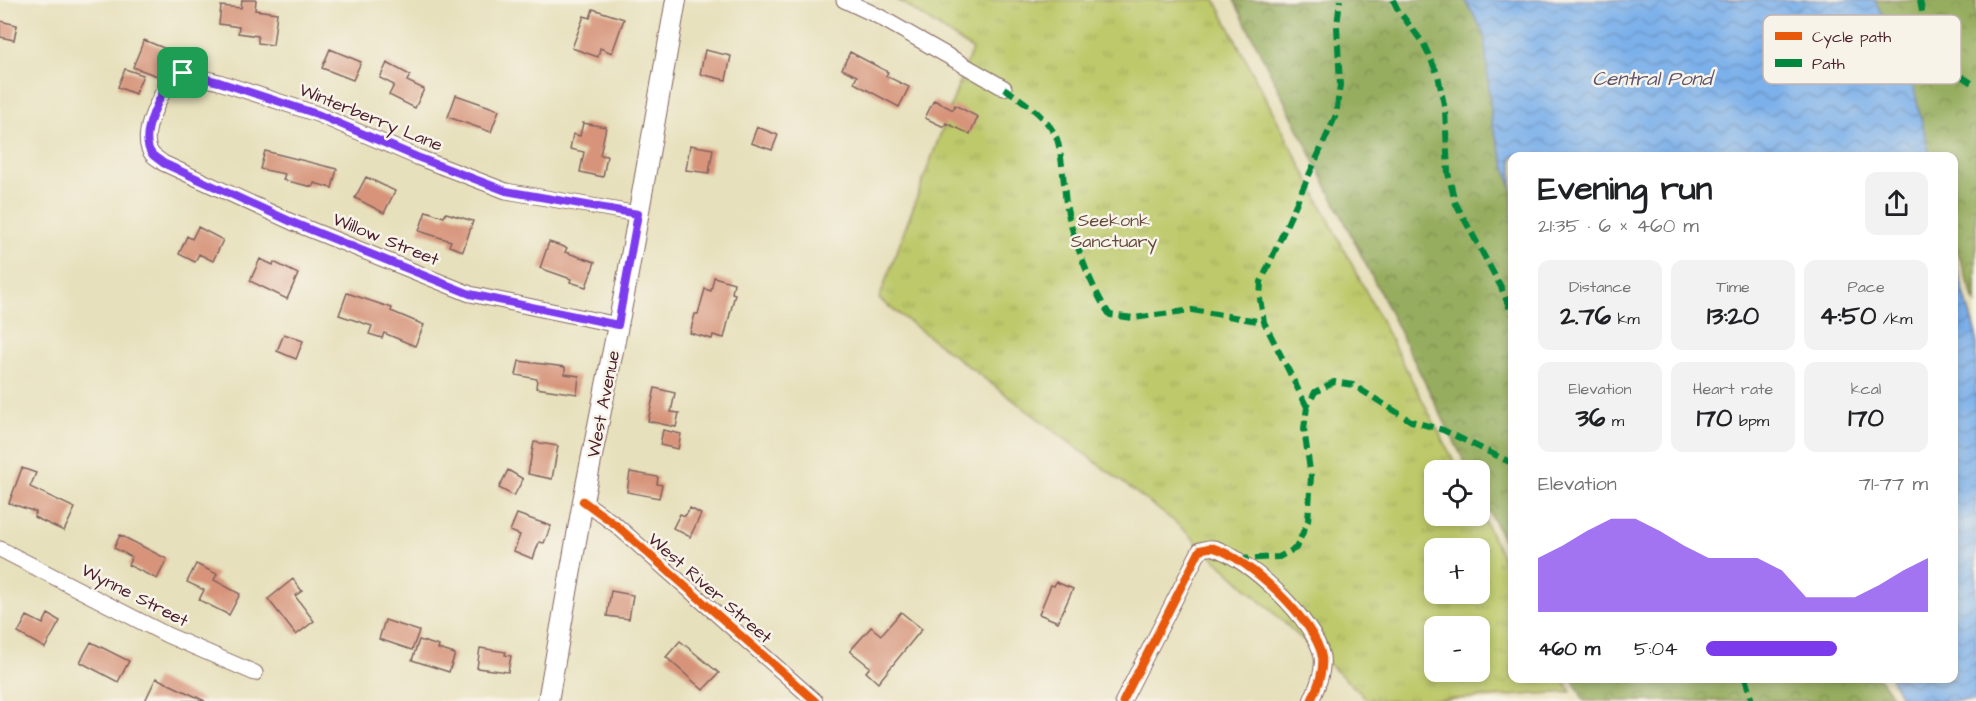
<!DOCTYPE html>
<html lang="en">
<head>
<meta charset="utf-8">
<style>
  :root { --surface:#fff; --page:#f2f2f2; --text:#202124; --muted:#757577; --accent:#7c3aed }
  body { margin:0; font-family:"Architects Daughter",sans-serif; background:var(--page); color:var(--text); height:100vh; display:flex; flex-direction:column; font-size:22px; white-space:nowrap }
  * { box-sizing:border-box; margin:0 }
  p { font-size:20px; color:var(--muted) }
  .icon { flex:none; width:33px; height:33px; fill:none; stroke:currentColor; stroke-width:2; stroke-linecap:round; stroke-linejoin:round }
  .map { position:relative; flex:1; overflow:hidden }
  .panel { position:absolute; left:1508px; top:152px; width:450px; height:531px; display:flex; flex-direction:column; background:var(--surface); border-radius:12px; box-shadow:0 3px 9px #0003 }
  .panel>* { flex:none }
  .controls { position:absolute; left:1424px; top:460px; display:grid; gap:12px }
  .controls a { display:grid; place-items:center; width:66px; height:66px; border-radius:12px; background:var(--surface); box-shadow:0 3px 9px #0003; font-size:30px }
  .pin { position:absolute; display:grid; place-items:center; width:51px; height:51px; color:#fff; margin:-26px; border-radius:12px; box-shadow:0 3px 9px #0006 }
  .round { display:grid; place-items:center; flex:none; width:63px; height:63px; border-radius:12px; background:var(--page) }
  .overview { display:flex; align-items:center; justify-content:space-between; height:102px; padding:0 30px }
  h1 { font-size:33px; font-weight:800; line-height:45px }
  .stats { display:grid; grid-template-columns:repeat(3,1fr); gap:9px; height:102px; padding:6px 30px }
  .stats div { display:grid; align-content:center; border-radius:12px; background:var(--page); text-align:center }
  .stats b { font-size:26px; font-weight:800 }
  .stats small { font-size:16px; font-weight:400 }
  .stats p { font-size:16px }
  .chart { height:168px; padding:12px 30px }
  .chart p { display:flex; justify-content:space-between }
  .chart svg { width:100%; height:108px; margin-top:6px; fill:var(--accent); opacity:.7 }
  ul { padding:0 30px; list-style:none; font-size:20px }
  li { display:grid; grid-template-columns:96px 72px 1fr; align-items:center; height:45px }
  li i { height:15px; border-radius:8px; background:var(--accent) }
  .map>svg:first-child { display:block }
  .forest { fill:url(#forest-crowns); stroke:#706645; stroke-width:1.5 }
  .park { fill:url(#park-tufts); stroke:#84744b; stroke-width:1.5; fill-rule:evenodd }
  .water { fill:url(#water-waves); stroke:#63688a; stroke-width:1.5 }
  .building { fill:#d7947a }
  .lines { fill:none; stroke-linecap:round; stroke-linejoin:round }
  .minor-casing { stroke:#81635e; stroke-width:17 }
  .tertiary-casing { stroke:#81635e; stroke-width:22 }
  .minor { stroke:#fff; stroke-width:15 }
  .tertiary { stroke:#fff; stroke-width:20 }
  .quiet { stroke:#00873e; stroke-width:6; stroke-dasharray:12 6; stroke-linecap:butt }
  .cycleway-casing { stroke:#f7f3e8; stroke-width:11 }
  .cycleway { stroke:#e8590c; stroke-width:8 }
  .route-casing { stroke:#fff; stroke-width:12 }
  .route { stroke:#7c3aed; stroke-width:8 }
  .labels { text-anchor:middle; stroke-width:5; stroke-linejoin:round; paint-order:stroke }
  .street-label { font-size:18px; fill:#4a1f2b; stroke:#f7f3e8 }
  .park-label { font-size:18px; fill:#674a3b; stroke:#f7f3e8 }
  .water-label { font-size:20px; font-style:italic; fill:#5c526e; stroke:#f7f3e8 }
  .key { fill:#f7f3e8; stroke:#c3b3af; stroke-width:1.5 }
  .key-label { font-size:16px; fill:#4a1f2b }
</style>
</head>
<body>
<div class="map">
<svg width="1976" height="701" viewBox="0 0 1976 701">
  <defs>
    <pattern id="forest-crowns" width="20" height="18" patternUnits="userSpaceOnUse" patternTransform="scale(1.5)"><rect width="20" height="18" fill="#96ad5f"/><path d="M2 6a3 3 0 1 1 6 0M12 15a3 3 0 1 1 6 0" fill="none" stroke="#7c8c4f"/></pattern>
    <pattern id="park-tufts" width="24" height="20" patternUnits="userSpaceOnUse" patternTransform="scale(1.5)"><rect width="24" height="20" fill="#bdc96b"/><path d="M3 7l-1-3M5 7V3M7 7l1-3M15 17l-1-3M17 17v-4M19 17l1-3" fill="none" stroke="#a4ac5d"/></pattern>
    <pattern id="water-waves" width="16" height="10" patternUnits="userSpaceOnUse" patternTransform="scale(1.5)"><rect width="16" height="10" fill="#7cb0ea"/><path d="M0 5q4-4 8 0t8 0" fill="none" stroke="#688fbe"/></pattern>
  </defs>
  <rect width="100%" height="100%" fill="#f7f3e8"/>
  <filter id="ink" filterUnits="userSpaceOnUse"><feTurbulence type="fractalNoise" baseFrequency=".0167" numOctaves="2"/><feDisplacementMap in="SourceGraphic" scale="12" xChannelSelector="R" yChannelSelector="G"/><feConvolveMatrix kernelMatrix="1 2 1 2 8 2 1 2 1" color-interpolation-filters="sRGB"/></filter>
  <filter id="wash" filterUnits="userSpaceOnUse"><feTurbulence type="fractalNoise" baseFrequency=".008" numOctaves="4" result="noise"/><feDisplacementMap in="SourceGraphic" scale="24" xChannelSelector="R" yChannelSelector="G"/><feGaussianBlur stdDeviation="1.35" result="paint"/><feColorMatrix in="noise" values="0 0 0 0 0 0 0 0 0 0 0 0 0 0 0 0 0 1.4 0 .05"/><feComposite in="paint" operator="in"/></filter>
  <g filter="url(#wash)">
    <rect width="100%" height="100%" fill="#e7e0bc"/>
    <path class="forest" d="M1234,0H1470L1491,40L1512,179V557L1479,491V471H1469Z
      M1849,0H1976V305L1953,238V156H1923Z
      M1572,678H1879L1896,701H1584Z"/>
    <path class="park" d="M898,0H1215L1459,471H1434V516H1479V510L1512,576V678H1563L1571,692L1421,701H1369L1175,522L879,299L972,49ZM1434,549H1479V594H1434ZM1434,627H1479V672H1434Z"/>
    <path class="water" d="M1465,0H1875L1911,76L1930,156H1512V189L1492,123L1484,33Z
      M1953,254L1976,335V701H1903L1891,678H1953Z"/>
    <g id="blocks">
      <path class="building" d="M242,0H256L255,10L277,13L273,45L258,43V36L238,33L239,27L219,24L221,6L241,8Z
        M593,9L624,19L612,53L600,48L598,57L572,48L584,16L590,18Z
        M0,21L17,25L14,40L0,37Z
        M144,40L171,51L160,77L133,67Z
        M330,49L361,62L353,80L322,68Z
        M705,50L731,56L726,80L700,74Z
        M850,52L888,72L886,76L909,87L899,107L854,83L857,76L842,69Z
        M387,63L410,75L407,81L424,89L415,108L389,95L394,85L380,78Z
        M125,69L143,75L135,94L118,87Z
        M456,95L499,110L491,132L448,117Z
        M934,100L953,110L955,105L978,117L970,134L946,123L944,127L925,118Z
        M583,123L606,127L600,155L607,156L603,177L580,172L584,152L570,149L573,134L580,136Z
        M757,127L778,135L772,150L751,143Z
        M690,145L713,149L709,173L686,170Z
        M265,151L337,169L332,188L314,183L313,187L283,180L285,174L260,169Z
        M366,177L395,191L384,213L355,198Z
        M426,211L444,217L446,213L473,221L463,251L449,246L451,241L419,231Z
        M198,227L223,240L213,261L199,254L195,262L179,254L187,236L192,239Z
        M549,242L567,248L565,252L595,262L586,287L570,282L571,279L540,268Z
        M260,259L273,265L274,262L298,274L287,299L250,281Z
        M714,277L734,283L732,293L735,294L724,338L713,335L712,339L690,333L695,314H698L705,289L711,291Z
        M347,293L392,308L391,311L424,325L415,346L384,333L382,338L369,334L372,326L339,315Z
        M284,334L303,341L296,359L277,351Z
        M519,361L565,367V374L579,376L577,394L536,388L537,379L516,375Z
        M655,388L675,393L671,412L679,413L676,427L648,421Z
        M663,430L681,434L678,449L660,445Z
        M534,442L558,446L552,479L528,474Z
        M22,468L36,473L30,487L75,508L64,531L34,517L36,512L9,503Z
        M508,470L523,479L514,496L499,488Z
        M630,472L658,477L657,484L662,485L659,498L627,492Z
        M690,508L701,514L690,537L673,528L680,514L685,516Z
        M517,514L551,526L544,543L539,542L533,559L514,551L520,535L510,531Z
        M120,535L167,559L157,579L128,565L132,557L114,548Z
        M196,564L217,574L214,580L240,594L229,615L199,600L204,590L187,582Z
        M293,579L302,591L295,596L314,621L296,635L268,599Z
        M1056,582L1073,589L1058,622L1039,614L1051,585L1054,586Z
        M611,591L633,595L629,619L607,616Z
        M901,612L922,629L878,683L866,672L870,667L850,651L871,627L881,635Z
        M48,614L60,621L45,648L18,633L27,616L43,624Z
        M385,620L419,631L412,650L379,639Z
        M419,640L439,646L438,649L455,654L449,672L412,660Z
        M680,641L719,673L703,690L666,657Z
        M91,642L129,661L118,682L80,662Z
        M480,648L506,652L505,655L511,656L508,672L477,668Z
        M156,678L205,701H145Z"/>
    </g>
  </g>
  <g filter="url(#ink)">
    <use href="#blocks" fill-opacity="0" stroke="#81635e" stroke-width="1.5"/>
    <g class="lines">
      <defs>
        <path id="minor" d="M844,0L878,16L1004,88
          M618,325L470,294L294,223L163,163C160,160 154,157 152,154C137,136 162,94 171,77L183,73L219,82L317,114L417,157L506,191L638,214
          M583,501L616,525L815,701
          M0,549L167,635L255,673
          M1123,701L1200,550C1205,549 1209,547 1214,548C1248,558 1316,621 1322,657C1324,672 1317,687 1311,701"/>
        <path id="tertiary" d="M548,701L583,501L626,285L676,0"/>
      </defs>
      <use href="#minor" class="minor-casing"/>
      <use href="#tertiary" class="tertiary-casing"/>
      <use href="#minor" class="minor"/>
      <use href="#tertiary" class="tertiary"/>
      <path class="quiet" d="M1393,0L1398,10L1423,43L1438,75L1445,110L1448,173L1455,202L1501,287L1512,314
        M1920,0L1924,23L1946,66L1976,86
        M1004,88C1023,101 1048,117 1057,139C1062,154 1064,186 1066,204C1072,236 1091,289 1110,315L1134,318L1192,310L1264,322
        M1307,407L1264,322L1260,299L1261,282L1336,115L1340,85L1337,26L1340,0
        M1237,559L1279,557L1296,548L1308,521L1311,477L1304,429L1307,407L1315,392L1334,382L1353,385L1411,421L1443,430L1512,463
        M1745,678L1752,701"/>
      <defs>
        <path id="cycleway" d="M618,325L470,294L294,223L163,163C160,160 154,157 152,154C137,136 162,94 171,77L183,73L219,82L317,114L417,157L506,191L638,214
          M583,501L616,525L815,701
          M1123,701L1200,550C1205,549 1209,547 1214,548C1248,558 1316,621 1322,657C1324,672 1317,687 1311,701"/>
      </defs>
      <use href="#cycleway" class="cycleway-casing"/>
      <use href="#cycleway" class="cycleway"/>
    </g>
  </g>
  <g class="lines" filter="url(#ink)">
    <defs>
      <path id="route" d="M183,73L219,82L317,114L417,157L506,191L638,214L618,325L470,294L294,223L163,163C160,160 154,157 152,154C137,136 162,94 171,77Z"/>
    </defs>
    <use href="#route" class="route-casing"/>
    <use href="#route" class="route"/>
  </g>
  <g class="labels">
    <g class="street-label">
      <text transform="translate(371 117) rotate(22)" y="6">Winterberry Lane</text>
      <text transform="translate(386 239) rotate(22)" y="6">Willow Street</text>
      <text transform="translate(603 404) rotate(-79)" y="6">West Avenue</text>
      <text transform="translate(710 588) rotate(41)" y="6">West River Street</text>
      <text transform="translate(135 595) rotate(27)" y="6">Wynne Street</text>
    </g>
    <g class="park-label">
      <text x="1114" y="226">Seekonk<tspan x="1114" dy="21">Sanctuary</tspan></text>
    </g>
    <g class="water-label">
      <text x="1652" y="85">Central Pond</text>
    </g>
  </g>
  <rect x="1763" y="15" width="198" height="69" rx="9" class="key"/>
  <rect x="1775" y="32" width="27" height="8" fill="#e8590c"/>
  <rect x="1775" y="59" width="27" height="8" fill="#00873e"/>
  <g class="key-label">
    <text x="1812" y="42">Cycle path</text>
    <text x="1812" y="69">Path</text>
  </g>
</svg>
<div class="controls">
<a><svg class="icon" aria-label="locate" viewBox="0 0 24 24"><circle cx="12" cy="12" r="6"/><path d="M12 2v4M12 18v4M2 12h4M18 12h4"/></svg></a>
<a>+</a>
<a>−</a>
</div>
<div class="pin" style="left:183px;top:73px;background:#1e9e55"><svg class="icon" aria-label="arrive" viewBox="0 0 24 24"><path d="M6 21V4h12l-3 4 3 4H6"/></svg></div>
<section class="panel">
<div class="overview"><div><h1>Evening run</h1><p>21:35 · 6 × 460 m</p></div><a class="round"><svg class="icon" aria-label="share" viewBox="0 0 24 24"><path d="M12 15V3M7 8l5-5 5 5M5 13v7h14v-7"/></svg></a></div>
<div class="stats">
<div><p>Distance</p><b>2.76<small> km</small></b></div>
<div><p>Time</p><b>13:20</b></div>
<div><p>Pace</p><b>4:50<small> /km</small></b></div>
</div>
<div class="stats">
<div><p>Elevation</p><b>36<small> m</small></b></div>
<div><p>Heart rate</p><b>170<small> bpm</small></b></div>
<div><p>kcal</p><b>170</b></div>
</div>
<div class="chart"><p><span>Elevation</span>71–77 m</p>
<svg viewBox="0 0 160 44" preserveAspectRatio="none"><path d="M0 44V22L10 17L20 11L30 6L40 6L50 11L60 17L70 22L80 22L90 22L100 27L110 38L120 38L130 38L140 33L150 27L160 22V44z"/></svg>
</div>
<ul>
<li><b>460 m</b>5:04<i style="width:59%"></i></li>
</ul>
</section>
</div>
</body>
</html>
